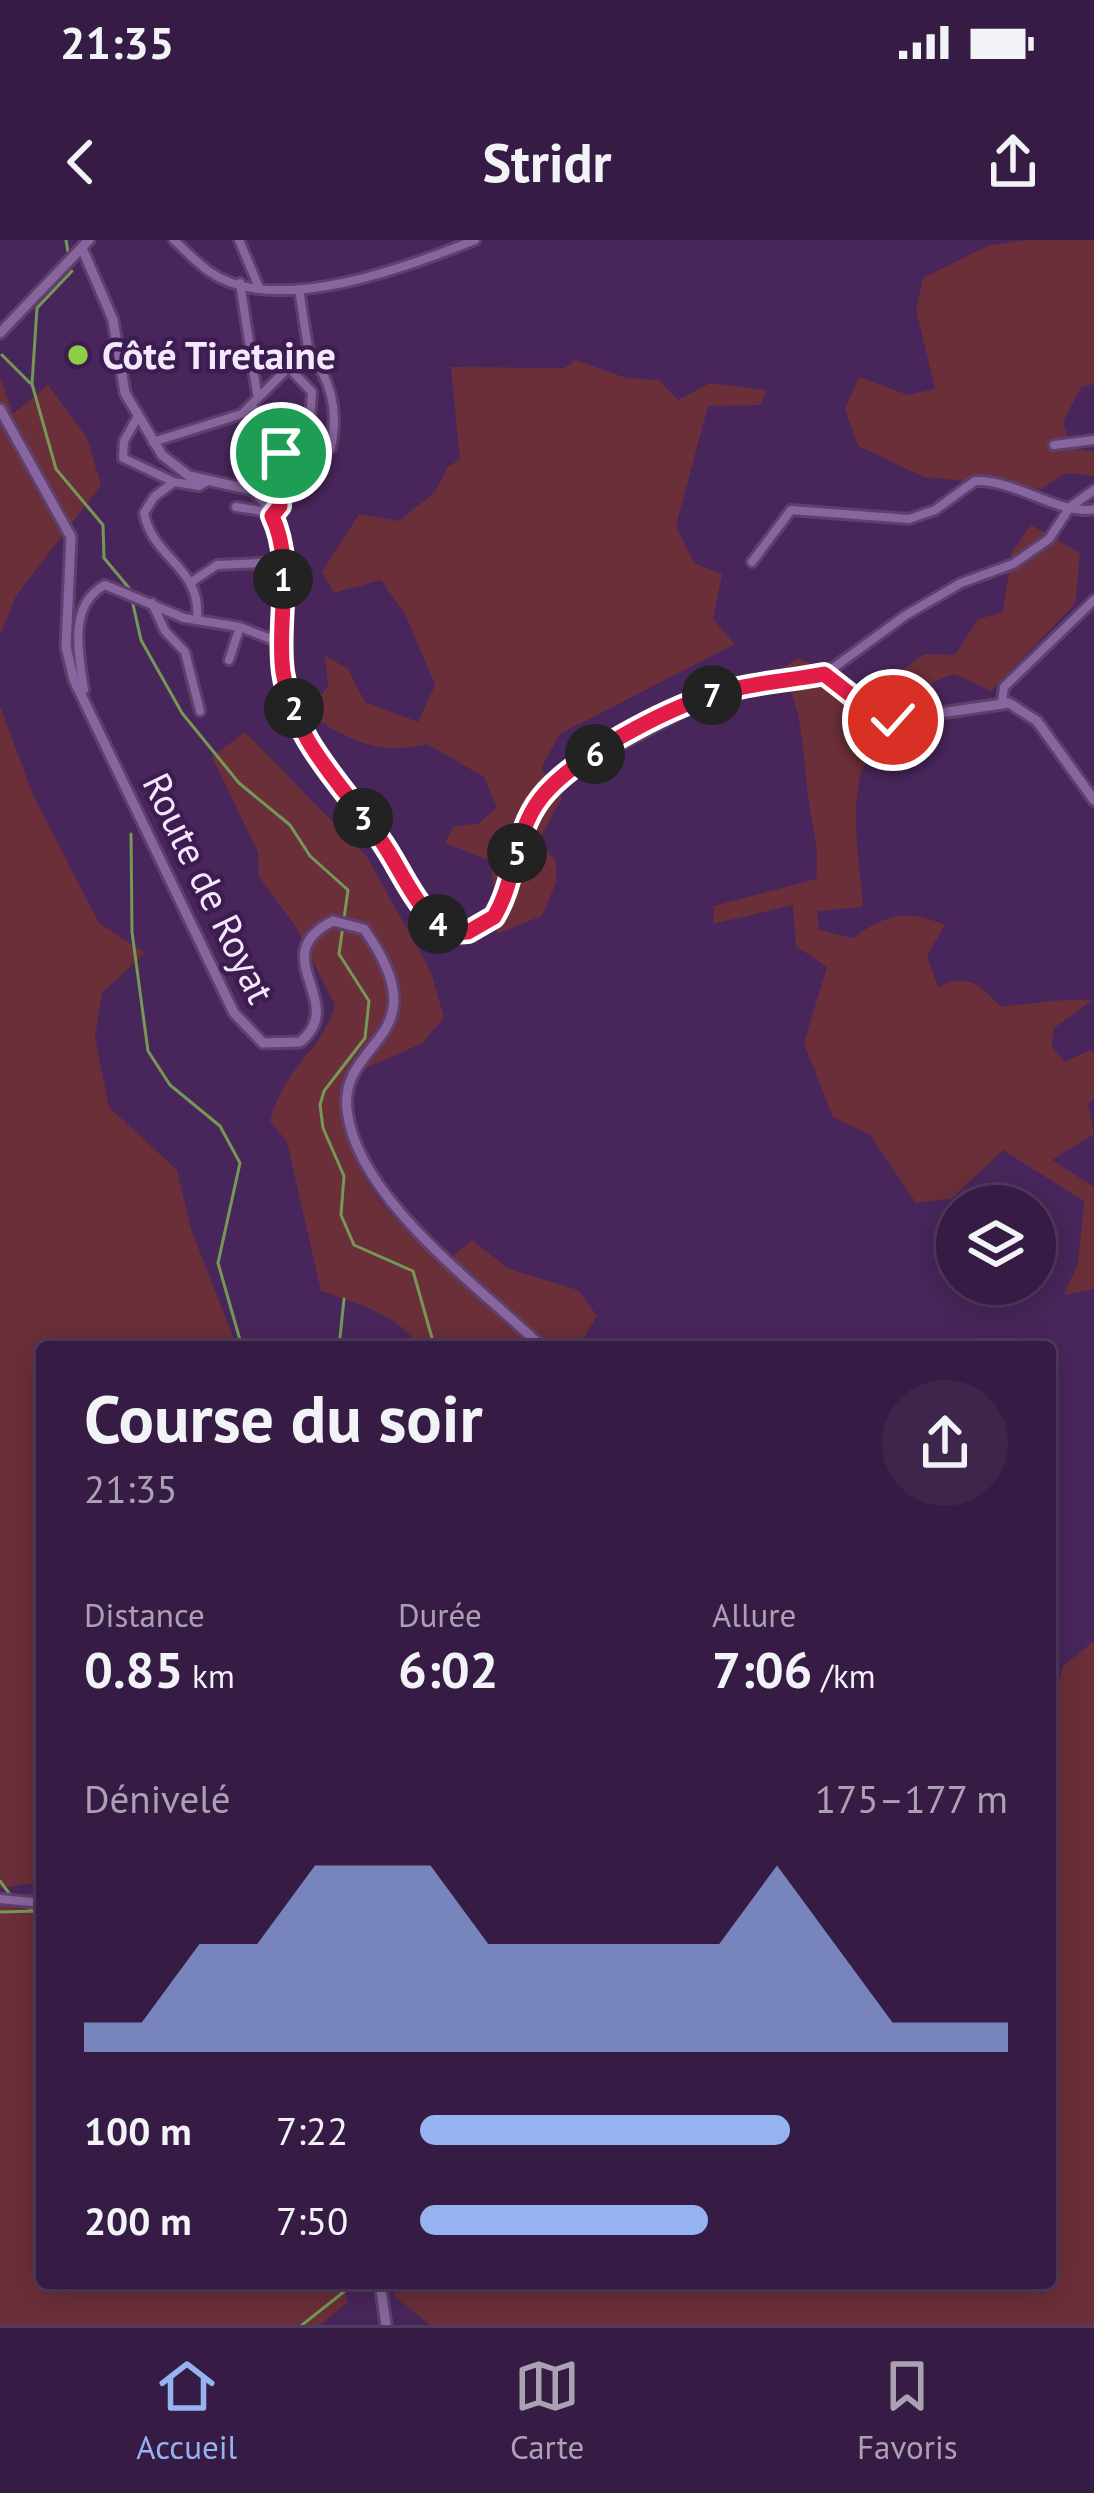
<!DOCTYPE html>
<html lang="fr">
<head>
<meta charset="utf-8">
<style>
  :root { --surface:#361c44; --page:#3d254b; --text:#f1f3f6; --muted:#aaa1b2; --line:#503a5d; --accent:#95b2f1 }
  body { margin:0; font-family:"PT Sans",sans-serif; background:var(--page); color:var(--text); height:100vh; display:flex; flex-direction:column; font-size:45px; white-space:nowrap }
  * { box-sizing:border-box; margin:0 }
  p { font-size:39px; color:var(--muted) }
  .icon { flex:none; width:66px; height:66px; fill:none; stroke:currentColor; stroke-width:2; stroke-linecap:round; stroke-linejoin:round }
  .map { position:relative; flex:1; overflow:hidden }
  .details { position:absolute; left:36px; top:1101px; width:1020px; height:948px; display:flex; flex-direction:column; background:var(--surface); border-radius:12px; box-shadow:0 6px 30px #0003,0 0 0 3px var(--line) }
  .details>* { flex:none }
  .buttons { position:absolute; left:936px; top:945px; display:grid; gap:24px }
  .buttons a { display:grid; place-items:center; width:120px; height:120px; border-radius:50%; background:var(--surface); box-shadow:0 6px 30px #0003,0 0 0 3px var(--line); font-size:60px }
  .pin { position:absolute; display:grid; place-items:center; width:102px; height:102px; color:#fff; margin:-51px; border:6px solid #fff; border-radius:50%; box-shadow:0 3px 12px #0007 }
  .km { position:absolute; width:60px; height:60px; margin:-30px; border-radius:50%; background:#222; color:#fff; font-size:33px; line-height:60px; text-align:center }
  .round { display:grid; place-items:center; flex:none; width:126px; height:126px; border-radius:63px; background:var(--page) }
  .summary { display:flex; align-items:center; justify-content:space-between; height:204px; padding:0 48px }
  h1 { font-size:66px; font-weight:700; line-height:90px }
  .stats { display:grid; grid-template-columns:repeat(3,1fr); gap:18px; height:204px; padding:12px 48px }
  .stats div { display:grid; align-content:center }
  .stats b { font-size:51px; font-weight:700 }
  .stats small { font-size:33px; font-weight:400 }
  .stats p { font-size:33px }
  .chart { height:336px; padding:24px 48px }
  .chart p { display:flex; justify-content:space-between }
  .chart svg { width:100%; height:216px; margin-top:12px; fill:var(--accent); opacity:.7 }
  ul { padding:0 48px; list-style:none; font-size:39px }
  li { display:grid; grid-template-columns:192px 144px 1fr; align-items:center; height:90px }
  li i { height:30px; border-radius:15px; background:var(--accent) }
  .status { display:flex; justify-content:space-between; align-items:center; height:84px; padding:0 60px; background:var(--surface); direction:ltr }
  .status svg { height:33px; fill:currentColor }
  header { display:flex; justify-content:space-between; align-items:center; height:156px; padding:0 48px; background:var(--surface); font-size:54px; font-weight:700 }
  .tabs { display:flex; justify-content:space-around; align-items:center; height:168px; border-top:3px solid var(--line); background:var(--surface); font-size:33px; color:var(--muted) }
  .tabs a { display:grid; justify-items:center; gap:6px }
  .tabs .on { color:var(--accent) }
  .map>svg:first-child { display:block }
  .green { fill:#6a2f39 }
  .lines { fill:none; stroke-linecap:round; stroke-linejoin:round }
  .stream { stroke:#759856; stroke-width:3 }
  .minor-casing { stroke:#5e406c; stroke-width:14 }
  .tertiary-casing { stroke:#5e406c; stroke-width:15 }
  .secondary-casing { stroke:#5e406c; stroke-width:15 }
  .minor { stroke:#88659f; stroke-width:8 }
  .tertiary { stroke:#88659f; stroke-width:9 }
  .secondary { stroke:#88659f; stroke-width:9 }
  .route-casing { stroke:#fff; stroke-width:24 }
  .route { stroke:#e11d48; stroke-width:15 }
  .poi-dot { fill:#8cce45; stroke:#3d1c50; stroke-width:4.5 }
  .labels { text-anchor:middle; stroke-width:9; stroke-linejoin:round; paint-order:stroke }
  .poi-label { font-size:39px; font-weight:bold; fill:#f4e8fc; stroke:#3d1c50; text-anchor:start }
  .street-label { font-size:39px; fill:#f4e8fc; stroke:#3d1c50 }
</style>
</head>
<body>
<div class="status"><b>21:35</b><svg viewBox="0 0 49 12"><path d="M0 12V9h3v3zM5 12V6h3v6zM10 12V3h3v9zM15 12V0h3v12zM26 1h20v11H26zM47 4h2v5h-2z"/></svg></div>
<header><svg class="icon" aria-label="back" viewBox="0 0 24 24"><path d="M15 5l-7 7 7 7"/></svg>Stridr<svg class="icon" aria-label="share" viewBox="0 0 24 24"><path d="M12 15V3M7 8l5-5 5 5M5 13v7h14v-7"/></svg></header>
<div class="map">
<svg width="1094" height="2085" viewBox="0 0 1094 2085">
  <rect width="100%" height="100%" fill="#48265b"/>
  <path class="green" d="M1027,0H1094V144L1081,147L1063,182L1071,209L1094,211V236L1066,233L1041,249L924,237L858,206L845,169L859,137L908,155L935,149L916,69L923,38L987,6Z
    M576,120L626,138L659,140L678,160L710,143L766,150L761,165L708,166L676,286L694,323L722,334L713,379L735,404L560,494L541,528L562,558L538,601L556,621V643L542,676L497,694L491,621L445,603L454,586L478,584L497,567L484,537L427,504C382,515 354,503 316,479L312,465L328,447L325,416L347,428L365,462L418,482L435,445L406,376L381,340L334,353L322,332L359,274L399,281L435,252L447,228L460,219L451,127L564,128Z
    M0,137L13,174L48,145L87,198L101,245L16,356L0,395Z
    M1031,285L1080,313L1075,364L991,451L955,434C907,449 916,460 890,496C881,508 864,519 861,533C850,575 860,625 863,667L817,671L819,690L853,698C885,674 908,669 945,685L927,716L938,747C968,734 979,743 1000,766C1022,766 1079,756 1091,761L1054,788L1052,807L1065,822L1090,810L1094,813V859L1088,864L1094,894L1052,920L1094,947V1049L1064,1055L1078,1023L1084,961L1003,910L951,959L916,963L870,895L833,877L804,803L827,727L796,706L793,665L713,684L714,666L816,639C820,608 812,586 808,556C802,508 804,472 781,429L798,418L872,452L924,414L955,415L978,379L1003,372L1012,312Z
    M0,466L33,555L99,683L145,713L102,753L95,797L109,867L177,930L191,989L237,1107H42V1642L0,1648Z
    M245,492L367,617L431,732L444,778L421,804L345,837C338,926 381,967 442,1025L472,1000L509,1029L578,1050L597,1076L578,1107H418C401,1075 354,1062 321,1051L287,902L270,881C285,824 322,812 335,765L296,687L259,637L258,612L212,517Z
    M1094,1401V2085H430L394,2056L399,2043H1050V1473L1063,1426Z
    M42,1652V2043H341L348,2062L320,2085H0V1658Z"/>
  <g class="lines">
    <path class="stream" d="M66,0L68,12
      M72,31L37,68L32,144L56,229L103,285L104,318L129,348
      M2,115L30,143
      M132,360L141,400L182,473L239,543L290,585L310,616L348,650L339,714L369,761L365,798L324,851L320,865L323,888L344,936L341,975L354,1005L413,1031L434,1105
      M131,594L132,692L148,811L170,845L220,886L240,923L218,1023L242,1107
      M339,1107L344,1059
      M0,1641L11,1656
      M24,1666L42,1672
      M0,1672L39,1671
      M302,2085L355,2043"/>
    <defs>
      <path id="minor" d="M174,0C186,11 197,23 210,32C276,78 409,26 475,0
        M239,0L258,45
        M240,43L257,154
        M308,108C331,142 339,168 331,208
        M289,128L312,152L310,179
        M251,166C278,190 299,244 272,276
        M137,178L124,201L123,218L174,242
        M153,202L242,174L308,108L299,49
        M1054,205L1094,200
        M236,267L269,272
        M752,322L791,270L909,279L935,270L975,241C1015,239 1063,277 1094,269
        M193,341L217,325L283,322
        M152,363L165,391L185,412L200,471
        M197,380C202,326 153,320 144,273L154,257L174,242L199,246L208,241
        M229,420L240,387
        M825,434L906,375L961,343L1013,324L1049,299L1070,267L1094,250
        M80,453L84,450C79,415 67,365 105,345L184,378L240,387L281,403
        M1002,463L1004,447L1094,360
        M0,1659L42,1663"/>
      <path id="tertiary" d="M82,8L113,80L125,153L162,215L189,236L252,250C310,298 267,380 285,442C305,513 339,541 379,597C403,630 420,694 468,692L494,677L526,587L540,559L564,534L715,454L825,434L874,473L893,480L1009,463L1037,481L1094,560"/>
      <path id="secondary" d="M0,93L89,0
        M0,169L71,297L66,407L74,440L234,773L263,803L300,802C350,762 263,716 333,681L364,689C443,800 339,798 347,870C357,959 480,1047 542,1107
        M380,2043L386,2085"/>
    </defs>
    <use href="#minor" class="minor-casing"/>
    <use href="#tertiary" class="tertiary-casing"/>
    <use href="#secondary" class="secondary-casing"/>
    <use href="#minor" class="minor"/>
    <use href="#tertiary" class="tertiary"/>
    <use href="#secondary" class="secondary"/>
  </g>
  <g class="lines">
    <defs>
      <path id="route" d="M281,213L280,266L272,276C295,324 276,381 283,432C293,501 343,545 380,599C403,631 416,674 453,693L468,692L494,677C516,641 514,592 541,558C573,517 666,469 715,454C749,443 789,441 824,434L874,473L893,480"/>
    </defs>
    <use href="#route" class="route-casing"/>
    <use href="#route" class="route"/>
  </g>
  <circle class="poi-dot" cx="78" cy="115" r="12"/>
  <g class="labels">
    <g class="poi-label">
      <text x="102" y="129">Côté Tiretaine</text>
    </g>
    <g class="street-label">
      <text transform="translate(209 648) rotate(64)" y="14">Route de Royat</text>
    </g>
  </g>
</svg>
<div class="buttons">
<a><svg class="icon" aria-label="layers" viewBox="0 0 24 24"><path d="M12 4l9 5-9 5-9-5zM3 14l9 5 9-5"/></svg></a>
</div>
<div class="pin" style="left:281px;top:213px;background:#1e9e55"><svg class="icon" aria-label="arrive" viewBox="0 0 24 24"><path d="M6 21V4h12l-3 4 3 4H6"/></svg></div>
<div class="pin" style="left:893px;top:480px;background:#d93025"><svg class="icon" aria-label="check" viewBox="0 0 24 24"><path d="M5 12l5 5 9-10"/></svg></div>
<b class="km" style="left:283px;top:339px">1</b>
<b class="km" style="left:294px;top:468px">2</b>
<b class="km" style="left:363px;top:578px">3</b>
<b class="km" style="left:438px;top:684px">4</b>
<b class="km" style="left:517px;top:613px">5</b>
<b class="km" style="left:595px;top:514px">6</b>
<b class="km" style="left:712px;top:455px">7</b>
<section class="details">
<div class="summary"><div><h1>Course du soir</h1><p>21:35</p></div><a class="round"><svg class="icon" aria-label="share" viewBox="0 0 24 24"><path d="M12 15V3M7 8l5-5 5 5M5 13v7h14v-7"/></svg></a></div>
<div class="stats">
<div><p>Distance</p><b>0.85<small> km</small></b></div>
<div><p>Durée</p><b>6:02</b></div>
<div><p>Allure</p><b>7:06<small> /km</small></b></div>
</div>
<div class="chart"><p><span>Dénivelé</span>175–177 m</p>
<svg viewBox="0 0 160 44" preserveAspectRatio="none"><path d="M0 44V38L10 38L20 22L30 22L40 6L50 6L60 6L70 22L80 22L90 22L100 22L110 22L120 6L130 22L140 38L150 38L160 38V44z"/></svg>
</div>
<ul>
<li><b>100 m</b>7:22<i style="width:63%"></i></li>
<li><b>200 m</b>7:50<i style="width:49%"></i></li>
</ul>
</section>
</div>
<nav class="tabs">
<a class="on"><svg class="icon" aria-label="home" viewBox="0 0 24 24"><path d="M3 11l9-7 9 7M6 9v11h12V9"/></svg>Accueil</a>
<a><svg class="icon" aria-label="map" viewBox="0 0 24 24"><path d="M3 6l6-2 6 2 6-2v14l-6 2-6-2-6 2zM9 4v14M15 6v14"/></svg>Carte</a>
<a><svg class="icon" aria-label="saved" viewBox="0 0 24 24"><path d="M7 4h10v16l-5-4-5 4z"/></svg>Favoris</a>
</nav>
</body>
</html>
